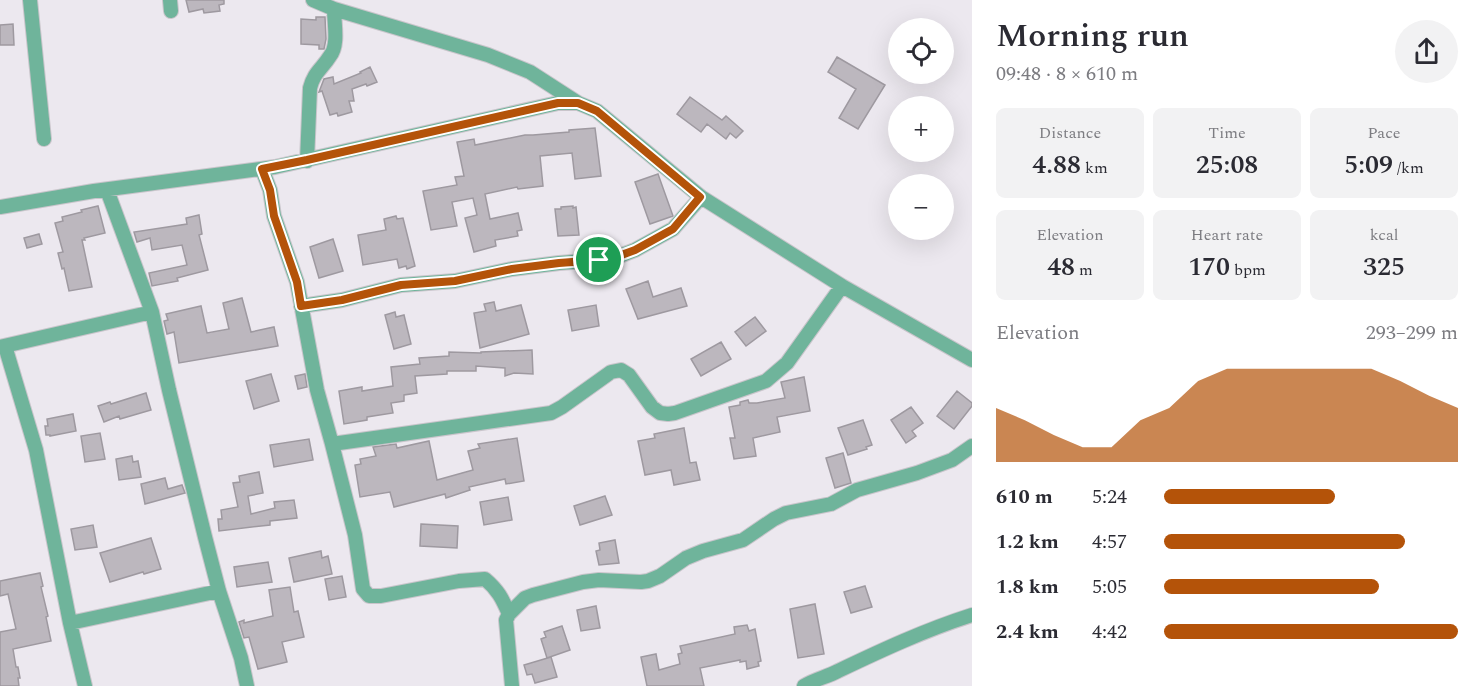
<!DOCTYPE html>
<html lang="en">
<head>
<meta charset="utf-8">
<style>
  :root { --surface:#fff; --page:#f2f2f3; --text:#2b2b33; --muted:#7c7c81; --accent:#b45309 }
  body { margin:0; font-family:Spectral,serif; background:var(--page); color:var(--text); height:100vh; display:flex; flex-direction:column; font-size:22px; white-space:nowrap }
  * { box-sizing:border-box; margin:0 }
  p { font-size:20px; color:var(--muted) }
  .icon { flex:none; width:33px; height:33px; fill:none; stroke:currentColor; stroke-width:2; stroke-linecap:round; stroke-linejoin:round }
  .map { position:relative; flex:1; overflow:hidden }
  .panel { display:flex; flex-direction:column; background:var(--surface); width:510px }
  .panel>* { flex:none }
  .buttons { position:absolute; left:888px; top:18px; display:grid; gap:12px }
  .buttons a { display:grid; place-items:center; width:66px; height:66px; border-radius:50%; background:var(--surface); box-shadow:0 6px 24px #0002; font-size:30px }
  .pin { position:absolute; display:grid; place-items:center; width:51px; height:51px; color:#fff; margin:-26px; border:3px solid #fff; border-radius:50%; box-shadow:0 2px 6px #0007 }
  .round { display:grid; place-items:center; flex:none; width:63px; height:63px; border-radius:32px; background:var(--page) }
  .head { display:flex; align-items:center; justify-content:space-between; height:102px; padding:0 24px }
  h1 { font-size:33px; font-weight:600; line-height:45px }
  .figures { display:grid; grid-template-columns:repeat(3,1fr); gap:9px; height:102px; padding:6px 24px }
  .figures div { display:grid; align-content:center; border-radius:9px; background:var(--page); text-align:center }
  .figures b { font-size:26px; font-weight:600 }
  .figures small { font-size:16px; font-weight:400 }
  .figures p { font-size:16px }
  .chart { height:168px; padding:12px 24px }
  .chart p { display:flex; justify-content:space-between }
  .chart svg { width:100%; height:108px; margin-top:6px; fill:var(--accent); opacity:.7 }
  ul { padding:0 24px; list-style:none; font-size:20px }
  li { display:grid; grid-template-columns:96px 72px 1fr; align-items:center; height:45px }
  li i { height:15px; border-radius:8px; background:var(--accent) }
  main { display:flex; flex:1; min-height:0 }
  .map>svg:first-child { display:block }
  .building { fill:#bcb7be; stroke:#9e99a0; stroke-width:1.5 }
  .lines { fill:none; stroke-linecap:round; stroke-linejoin:round }
  .street-casing { stroke:#c9c5cb; stroke-width:16 }
  .street { stroke:#6fb49b; stroke-width:14 }
  .route-casing { stroke:#fff; stroke-width:12 }
  .route { stroke:#b45309; stroke-width:8 }
</style>
</head>
<body>
<main>
<div class="map">
<svg width="972" height="686" viewBox="0 0 972 686">
  <rect width="100%" height="100%" fill="#ece8ef"/>
  <path class="building" d="M186,0H224V4L219,5L220,11L204,13L203,9L189,12Z
    M316,17H325L326,39L324,49H319V45L301,44V19L316,20Z
    M13,24L14,45H0V25Z
    M837,57L885,85L858,129L839,118L856,89L828,72Z
    M370,67L377,82L367,86L366,84L352,89L354,101H349L352,112L338,116L337,113L330,115L322,91L319,92L324,79L333,77L334,84L361,73L360,72Z
    M690,97L722,120L726,116L743,131L736,138L730,133L726,139L707,124L701,132L677,114Z
    M595,128L601,176L575,179L572,153L540,156L543,186L518,189L517,187L485,194L490,219L518,213L522,230L517,231L518,236L495,240L496,246L474,252L465,218L477,215L473,198L452,202L457,226L431,230L423,191L457,185L455,177L464,176L457,142L474,139L475,145L525,135H533L569,132V130Z
    M658,174L673,216L650,224L635,182Z
    M98,206L105,233L84,238L85,240H82L92,287L69,291L64,268L62,269L58,253L63,252L55,223L63,221L62,217L82,212L81,210Z
    M573,206V208L576,207L579,235L558,236L555,209H561V207Z
    M199,215L202,234L199,235L208,270L177,278L178,281L152,286L149,273L187,265L182,245L152,250L150,238L137,242L134,232L187,224L186,218Z
    M396,216L397,219L403,218L415,266L407,269L406,266L399,268L397,259L363,265L358,235L386,230L384,219Z
    M39,234L42,244L27,248L24,238Z
    M333,239L343,271L319,278L310,247Z
    M616,266L617,271L585,277L583,270Z
    M648,281L653,297L681,288L687,306L638,319L626,289Z
    M242,298L251,332L274,327L278,346L179,363L174,332L167,334L164,321L168,320L166,314L201,306L207,333L229,329L223,303Z
    M494,302L496,311L521,305L529,334L480,348L474,313L486,311L484,304Z
    M596,305L599,326L572,331L568,310Z
    M395,312L396,317L404,315L411,344L394,349L385,315Z
    M755,317L766,331L746,346L735,332Z
    M721,342L731,359L701,376L691,359Z
    M532,350L533,374L514,373L505,376V368L476,366V371H447V374L415,376L417,393L404,395V401L391,403L393,413L367,417V420L344,424L339,391L362,387V391L393,386L391,367L420,364L419,358L449,356V352L481,353V352Z
    M271,374L279,401L254,409L246,381Z
    M305,374L307,387L298,389L295,376Z
    M804,377L810,411L777,417L780,432L753,438L756,456L734,459L730,438H735L729,407L740,405V402L748,400L749,403H757L785,398L781,382Z
    M957,391L972,403V406L954,429L937,416Z
    M146,393L151,410L120,419L119,416L104,422L98,406L110,402L111,404Z
    M911,407L923,423L912,431L916,436L906,443L891,420Z
    M73,414L76,431L50,436V435H46L45,426H48L47,419Z
    M863,420L872,445L866,447L867,449L848,455L838,428Z
    M684,428L690,463L696,462L700,480L674,485L671,470L645,475L638,441L655,438L654,434Z
    M100,433L105,459L85,462L81,436Z
    M517,438L524,481L506,484L505,479L469,487L470,490L446,498L445,494L394,507L390,492L360,497L355,465L361,464L360,459L376,456L373,447L396,444L397,448L429,441L437,480L473,470L468,451L480,448L478,444Z
    M309,439L313,460L274,467L270,445Z
    M843,453L851,483L835,488L826,458Z
    M132,456L133,462L138,461L141,477L119,480L116,459Z
    M259,472L263,493L248,496L251,514L275,508L274,502L294,500L297,518L270,521V525L261,526L219,531L218,519H222L221,510L238,507L233,483L240,482L239,476Z
    M165,478L168,489L182,485L185,493L145,504L141,484Z
    M605,496L612,515L580,525L574,506Z
    M508,497L512,520L484,525L480,502Z
    M421,524L458,526L457,548L420,546Z
    M93,525L97,547L75,550L71,529Z
    M151,538L161,569L144,574L143,572L110,582L100,553Z
    M615,540L619,563L599,565L596,551L600,550L599,543Z
    M321,551L322,558L328,556L332,574L294,582L289,558Z
    M268,562L272,582L237,587L234,567Z
    M40,573L43,586L41,587L48,616L46,617L51,641L13,649L16,667H18L20,678H18L19,686H0V632L16,629L8,594L0,596V581Z
    M342,576L346,597L329,600L325,579Z
    M865,586L872,607L851,613L844,592Z
    M290,587L294,612L298,611L304,637L282,642L287,662L258,669L249,637L244,638L239,622L244,620V623L273,616L269,590Z
    M815,604L824,654L798,658L790,609Z
    M596,606L600,628L581,631L577,610Z
    M747,625L749,631L755,629L761,661L758,662L759,666L747,669L746,661L740,662V660L700,668L704,686H647L641,657L656,654L659,670L680,664L678,654L682,653L680,646L735,634L734,627Z
    M562,626L570,650L547,658L541,639L546,637L544,632Z
    M551,657L557,677L535,683L532,674L527,675L524,665Z"/>
  <g class="lines">
    <defs>
      <path id="street" d="M30,0L44,139
        M170,0L171,11
        M313,0L334,9L488,55L530,72L578,103
        M307,161L310,88C314,72 322,69 330,56C339,45 334,23 334,9
        M262,169L270,190L274,216L297,282L317,390L332,444L355,535L363,589L369,596H381L459,581L485,579C498,590 502,598 509,614
        M107,190L152,312L169,390L205,537L219,591L241,658L247,686
        M0,207L94,191L275,167L558,103H578L597,111L701,197L842,286L972,360
        M301,306L342,300L401,285L455,281L512,269L559,263L599,260L617,257L635,250L673,229L701,197
        M5,346L36,450L70,623L85,686
        M0,347L152,312
        M332,444L551,413L562,407L611,372L621,370L629,375L652,407L660,413L668,414L675,413L766,381L787,363L842,286
        M70,623L219,591
        M512,686L506,620L509,614L525,598L533,595L583,582L599,580L641,582L648,581L660,576L686,558L703,551L743,540L774,519L786,513L831,504L857,490L917,473L952,460L972,446
        M804,686C815,679 827,677 838,671C882,650 925,630 972,615"/>
    </defs>
    <use href="#street" class="street-casing"/>
    <use href="#street" class="street"/>
  </g>
  <g class="lines">
    <defs>
      <path id="route" d="M558,103H578L597,111L700,197L673,229L635,250L616,257L599,260L559,263L512,269L455,281L401,285L342,300L301,306L297,282L274,216L270,190L262,169L307,160Z"/>
    </defs>
    <use href="#route" class="route-casing"/>
    <use href="#route" class="route"/>
  </g>
</svg>
<div class="buttons">
<a><svg class="icon" aria-label="locate" viewBox="0 0 24 24"><circle cx="12" cy="12" r="6"/><path d="M12 2v4M12 18v4M2 12h4M18 12h4"/></svg></a>
<a>+</a>
<a>−</a>
</div>
<div class="pin" style="left:599px;top:260px;background:#1e9e55"><svg class="icon" aria-label="arrive" viewBox="0 0 24 24"><path d="M6 21V4h12l-3 4 3 4H6"/></svg></div>
</div>
<section class="panel">
<div class="head"><div><h1>Morning run</h1><p>09:48 · 8 × 610 m</p></div><a class="round"><svg class="icon" aria-label="share" viewBox="0 0 24 24"><path d="M12 15V3M7 8l5-5 5 5M5 13v7h14v-7"/></svg></a></div>
<div class="figures">
<div><p>Distance</p><b>4.88<small> km</small></b></div>
<div><p>Time</p><b>25:08</b></div>
<div><p>Pace</p><b>5:09<small> /km</small></b></div>
</div>
<div class="figures">
<div><p>Elevation</p><b>48<small> m</small></b></div>
<div><p>Heart rate</p><b>170<small> bpm</small></b></div>
<div><p>kcal</p><b>325</b></div>
</div>
<div class="chart"><p><span>Elevation</span>293–299 m</p>
<svg viewBox="0 0 160 44" preserveAspectRatio="none"><path d="M0 44V22L10 27L20 33L30 38L40 38L50 27L60 22L70 11L80 6L90 6L100 6L110 6L120 6L130 6L140 11L150 17L160 22V44z"/></svg>
</div>
<ul>
<li><b>610 m</b>5:24<i style="width:58%"></i></li>
<li><b>1.2 km</b>4:57<i style="width:82%"></i></li>
<li><b>1.8 km</b>5:05<i style="width:73%"></i></li>
<li><b>2.4 km</b>4:42<i style="width:100%"></i></li>
</ul>
</section>
</main>
</body>
</html>
